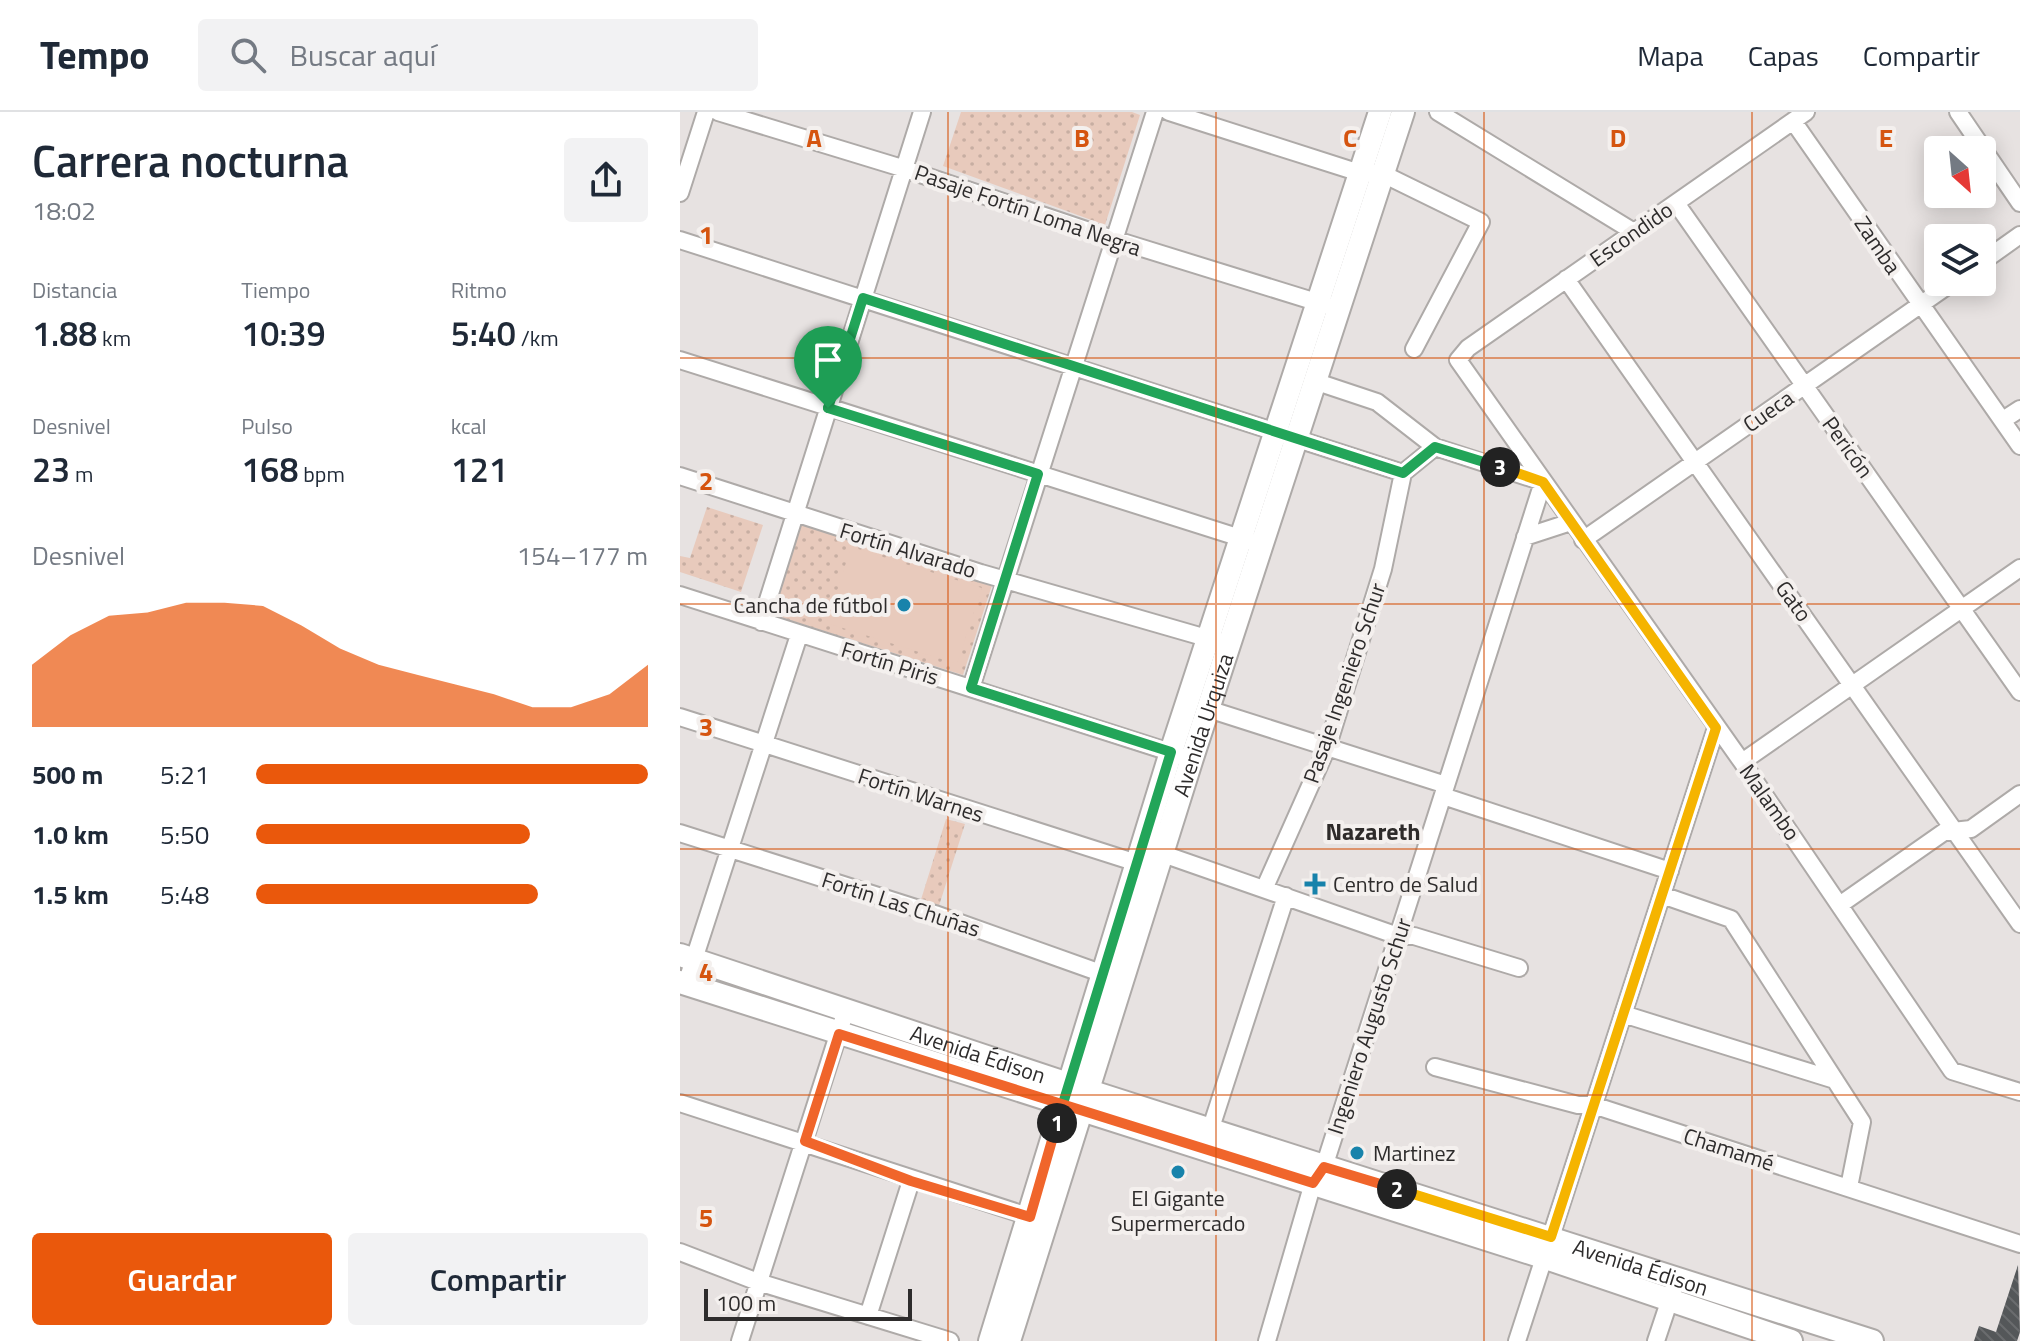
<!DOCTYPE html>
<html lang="es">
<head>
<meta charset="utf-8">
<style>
  :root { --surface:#fff; --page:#f2f2f3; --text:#1f2937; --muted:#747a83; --line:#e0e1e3; --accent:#ea580c }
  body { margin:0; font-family:"Titillium Web",sans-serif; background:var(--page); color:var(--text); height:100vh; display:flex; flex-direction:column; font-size:30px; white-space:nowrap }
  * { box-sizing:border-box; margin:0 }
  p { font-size:26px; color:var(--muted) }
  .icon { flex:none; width:44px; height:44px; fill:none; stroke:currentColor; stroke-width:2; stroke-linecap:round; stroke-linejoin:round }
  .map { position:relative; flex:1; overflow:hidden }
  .sheet { display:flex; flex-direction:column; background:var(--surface); width:680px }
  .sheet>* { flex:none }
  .needle { width:52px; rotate:153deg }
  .fabs { position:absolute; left:1244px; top:24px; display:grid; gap:16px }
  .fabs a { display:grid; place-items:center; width:72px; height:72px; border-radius:8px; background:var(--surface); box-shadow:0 4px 20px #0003; font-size:40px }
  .scale { position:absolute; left:24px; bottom:20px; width:208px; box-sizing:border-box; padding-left:8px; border:4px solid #2e2c2c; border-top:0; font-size:22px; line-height:28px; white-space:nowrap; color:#2e2c2c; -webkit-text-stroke:6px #f4f0ee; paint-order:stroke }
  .pin { position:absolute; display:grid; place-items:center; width:68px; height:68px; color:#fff; margin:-82px -34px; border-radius:50% 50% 50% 0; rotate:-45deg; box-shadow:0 0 8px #0007 }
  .pin .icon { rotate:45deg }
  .km { position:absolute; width:40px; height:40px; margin:-20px; border-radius:50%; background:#222; color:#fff; font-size:22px; line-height:40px; text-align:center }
  .round { display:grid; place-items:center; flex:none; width:84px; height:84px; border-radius:8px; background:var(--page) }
  .headline { display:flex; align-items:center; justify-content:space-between; height:136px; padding:0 32px }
  h1 { font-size:44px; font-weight:600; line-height:60px }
  .figures { display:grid; grid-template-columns:repeat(3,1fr); gap:12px; height:136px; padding:8px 32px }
  .figures div { display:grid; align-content:center }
  .figures b { font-size:34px; font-weight:600 }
  .figures small { font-size:22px; font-weight:400 }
  .figures p { font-size:22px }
  .chart { height:224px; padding:16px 32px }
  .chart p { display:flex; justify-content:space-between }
  .chart svg { width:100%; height:144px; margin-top:8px; fill:var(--accent); opacity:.7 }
  .button { display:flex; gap:16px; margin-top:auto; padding:16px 32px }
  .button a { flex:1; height:92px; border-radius:8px; background:var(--accent); color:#fff; font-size:32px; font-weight:600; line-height:92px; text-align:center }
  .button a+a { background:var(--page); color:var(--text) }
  ul { padding:0 32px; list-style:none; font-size:26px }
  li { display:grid; grid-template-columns:128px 96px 1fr; align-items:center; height:60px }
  li i { height:20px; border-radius:10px; background:var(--accent) }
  header { display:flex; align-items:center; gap:48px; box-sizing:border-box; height:112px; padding:0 40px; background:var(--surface); border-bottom:2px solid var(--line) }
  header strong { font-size:38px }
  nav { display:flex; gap:44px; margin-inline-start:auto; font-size:28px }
  .search { width:560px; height:72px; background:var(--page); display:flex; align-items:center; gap:20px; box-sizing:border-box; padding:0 28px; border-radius:8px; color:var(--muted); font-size:30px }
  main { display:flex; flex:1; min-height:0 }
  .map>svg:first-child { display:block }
  .grass { fill:url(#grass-dots) }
  .pitch { fill:#e8cabc }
  .building { fill:url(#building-back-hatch) }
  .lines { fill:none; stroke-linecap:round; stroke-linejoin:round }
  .minor-casing { stroke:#aeaaa8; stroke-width:20 }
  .secondary-casing { stroke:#aeaaa8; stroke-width:26 }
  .minor { stroke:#fff; stroke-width:16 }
  .secondary { stroke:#fff; stroke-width:22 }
  .split-1-casing { stroke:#fff; stroke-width:16 }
  .split-2-casing { stroke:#fff; stroke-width:16 }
  .split-3-casing { stroke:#fff; stroke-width:16 }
  .split-4-casing { stroke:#fff; stroke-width:16 }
  .split-1 { stroke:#22a559; stroke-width:10 }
  .split-2 { stroke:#f0652b; stroke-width:10 }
  .split-3 { stroke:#f5b400; stroke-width:10 }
  .split-4 { stroke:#22a559; stroke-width:10 }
  .grid { fill:none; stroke:#d5540f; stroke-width:2; stroke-opacity:0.55 }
  .poi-dot { fill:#1883ab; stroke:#f4f0ee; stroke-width:3 }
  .labels { text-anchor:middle; stroke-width:8; stroke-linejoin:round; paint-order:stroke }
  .street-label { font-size:22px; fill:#2e2c2c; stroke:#f4f0ee }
  .poi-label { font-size:22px; fill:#2e2c2c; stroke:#f4f0ee; text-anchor:start }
  .neighbourhood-label { font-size:24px; font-weight:bold; fill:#2e2b2a; stroke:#f4f0ee }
  .grid-label { font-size:26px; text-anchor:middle; font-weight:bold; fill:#d5540f; stroke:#f4f0ee; stroke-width:8; stroke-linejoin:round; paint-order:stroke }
</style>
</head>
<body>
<header>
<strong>Tempo</strong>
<div class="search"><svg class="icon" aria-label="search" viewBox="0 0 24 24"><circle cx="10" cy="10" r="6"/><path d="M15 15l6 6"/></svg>Buscar aquí</div>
<nav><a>Mapa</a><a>Capas</a><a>Compartir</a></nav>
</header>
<main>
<section class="sheet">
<div class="headline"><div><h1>Carrera nocturna</h1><p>18:02</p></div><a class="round"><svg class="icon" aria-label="share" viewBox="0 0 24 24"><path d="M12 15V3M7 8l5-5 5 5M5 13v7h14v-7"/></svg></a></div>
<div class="figures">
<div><p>Distancia</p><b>1.88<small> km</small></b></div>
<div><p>Tiempo</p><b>10:39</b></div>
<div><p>Ritmo</p><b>5:40<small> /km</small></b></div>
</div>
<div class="figures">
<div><p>Desnivel</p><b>23<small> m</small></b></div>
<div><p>Pulso</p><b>168<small> bpm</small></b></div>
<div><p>kcal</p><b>121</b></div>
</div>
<div class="chart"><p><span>Desnivel</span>154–177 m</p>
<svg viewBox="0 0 160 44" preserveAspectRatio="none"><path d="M0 44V25L10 16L20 10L30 9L40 6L50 6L60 7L70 13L80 20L90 25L100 28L110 31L120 34L130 38L140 38L150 34L160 25V44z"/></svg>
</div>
<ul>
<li><b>500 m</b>5:21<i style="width:100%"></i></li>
<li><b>1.0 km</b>5:50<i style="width:70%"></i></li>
<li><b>1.5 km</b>5:48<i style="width:72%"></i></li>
</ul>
<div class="button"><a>Guardar</a><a>Compartir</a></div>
</section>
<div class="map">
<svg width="1340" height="1229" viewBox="0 0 1340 1229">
  <defs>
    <pattern id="grass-dots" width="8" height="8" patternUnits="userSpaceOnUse" patternTransform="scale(2)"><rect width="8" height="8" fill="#e8cabc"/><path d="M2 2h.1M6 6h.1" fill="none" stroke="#c7aea2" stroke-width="1.8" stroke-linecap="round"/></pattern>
    <pattern id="building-back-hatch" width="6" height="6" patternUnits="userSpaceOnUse" patternTransform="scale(2)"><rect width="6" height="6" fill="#545759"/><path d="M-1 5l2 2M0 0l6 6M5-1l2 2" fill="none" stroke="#6a6c6e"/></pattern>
  </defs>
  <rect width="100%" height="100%" fill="#e7e2e1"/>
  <path class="grass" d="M281,0H452L460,3L425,113L263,54Z
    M27,395L83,413L61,480L0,460V444L10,446Z
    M119,411L313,470L283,563L103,506L95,491Z
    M266,707L285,712L257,800L239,794Z"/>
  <path class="pitch" d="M171,435L302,476L277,552L147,511Z"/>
  <path class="building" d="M1338,1153L1340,1220L1337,1229H1294L1299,1214L1316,1220Z"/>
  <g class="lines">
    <defs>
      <path id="minor" d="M38,0L222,56L436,128L646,193
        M489,0L680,61L703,62L801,110L734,237
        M758,0L954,120
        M1126,0L788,236L778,248L1062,650L1272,959L1340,980
        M1278,0L1340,91
        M1113,9L1340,334
        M0,81L26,0
        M996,91L1340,580
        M0,128L723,361
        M1302,150L1340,123
        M886,167L1340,812
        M0,248L570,429
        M637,270L697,290L755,335L863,370
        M1323,308L1340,297
        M723,361L755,335
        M0,364L301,461L537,529
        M845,425L891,410
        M903,428L1273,170
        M0,483L499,643
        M81,510L242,0
        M291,576L475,0
        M528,597L766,673
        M0,605L457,751L483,742L718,824H734L839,856
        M1062,650L1340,456
        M763,684L990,759
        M0,721L255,802L432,865
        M585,775L647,636L703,457L723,361
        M982,783L1051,807L1182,1010L1169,1075
        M1161,792L1264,720L1291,717L1340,682
        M6,872L119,523
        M943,902L1155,968
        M755,955L898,993H913L1340,1132
        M0,991L357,1107
        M527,1028L606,784
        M0,1140L78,1170L270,1229
        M188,1204L231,1069
        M60,1229L166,898
        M587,1229L633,1071L644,1055L863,370
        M837,1229L1036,616
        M976,1229L997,1166"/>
      <g id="secondary">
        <path id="s1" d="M0,843L409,979L1192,1229"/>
        <path d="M0,870L863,1145L1111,1229"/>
        <path d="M310,1229L491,640L700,0"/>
        <path id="s2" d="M329,1229L512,646L723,0"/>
      </g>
    </defs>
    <use href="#minor" class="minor-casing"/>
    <use href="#secondary" class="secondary-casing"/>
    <use href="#minor" class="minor"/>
    <use href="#secondary" class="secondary"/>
  </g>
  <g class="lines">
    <defs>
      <path id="split-1" d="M148,296L358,362L291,576L491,640L377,1011"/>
      <path id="split-2" d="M377,1011L350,1105L231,1069L125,1029L159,922L633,1071L644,1055L717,1077"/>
      <path id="split-3" d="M717,1077L871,1125L1036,616L863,370L820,355"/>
      <path id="split-4" d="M148,296L183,186L723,361L755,335L820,355"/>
    </defs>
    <use href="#split-1" class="split-1-casing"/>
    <use href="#split-2" class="split-2-casing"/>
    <use href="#split-3" class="split-3-casing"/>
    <use href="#split-4" class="split-4-casing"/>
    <use href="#split-1" class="split-1"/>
    <use href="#split-2" class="split-2"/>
    <use href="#split-3" class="split-3"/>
    <use href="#split-4" class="split-4"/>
  </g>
  <path class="grid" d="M268,0V1229M536,0V1229M804,0V1229M1072,0V1229M0,246H1340M0,492H1340M0,737H1340M0,983H1340"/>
  <g class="poi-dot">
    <circle cx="224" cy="493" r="8"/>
    <path d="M631 760h8v8h8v8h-8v8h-8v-8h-8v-8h8z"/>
    <circle cx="677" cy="1041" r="8"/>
    <circle cx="498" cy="1060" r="8"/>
  </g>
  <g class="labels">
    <g class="street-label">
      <text transform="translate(348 98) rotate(19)" y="8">Pasaje Fortín Loma Negra</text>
      <text transform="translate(951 122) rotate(-35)" y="8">Escondido</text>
      <text transform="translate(1198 133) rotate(56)" y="8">Zamba</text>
      <text transform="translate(1088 299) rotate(-35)" y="8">Cueca</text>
      <text transform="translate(1168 335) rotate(54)" y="8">Pericón</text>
      <text transform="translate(228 438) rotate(17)" y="8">Fortín Alvarado</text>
      <text transform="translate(1114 489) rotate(54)" y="8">Gato</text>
      <text transform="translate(210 551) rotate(17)" y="8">Fortín Piris</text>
      <text transform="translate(664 571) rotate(-71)" y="8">Pasaje Ingeniero Schur</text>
      <text dy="8" stroke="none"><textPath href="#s2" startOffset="646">Avenida Urquiza</textPath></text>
      <text transform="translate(241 683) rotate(18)" y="8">Fortín Warnes</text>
      <text transform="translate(1090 690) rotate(55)" y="8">Malambo</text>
      <text transform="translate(221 792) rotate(18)" y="8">Fortín Las Chuñas</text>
      <text transform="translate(689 914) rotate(-72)" y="8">Ingeniero Augusto Schur</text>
      <text dy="8" stroke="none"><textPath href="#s1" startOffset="314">Avenida Édison</textPath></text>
      <text transform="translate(1049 1037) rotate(18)" y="8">Chamamé</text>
      <text dy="8" stroke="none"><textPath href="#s1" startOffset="1010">Avenida Édison</textPath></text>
    </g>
    <g class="poi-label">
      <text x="208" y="501" text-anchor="end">Cancha de fútbol</text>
      <text x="653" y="780">Centro de Salud</text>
      <text x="693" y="1049">Martinez</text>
      <text x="498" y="1094" text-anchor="middle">El Gigante<tspan x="498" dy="25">Supermercado</tspan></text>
    </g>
    <g class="neighbourhood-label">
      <text x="693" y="728">Nazareth</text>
    </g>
  </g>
  <g class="grid-label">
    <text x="134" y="35">A</text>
    <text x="402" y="35">B</text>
    <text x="670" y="35">C</text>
    <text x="938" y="35">D</text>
    <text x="1206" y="35">E</text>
    <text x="26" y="132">1</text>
    <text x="26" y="378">2</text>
    <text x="26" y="624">3</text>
    <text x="26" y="869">4</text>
    <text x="26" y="1115">5</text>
  </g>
</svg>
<div class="fabs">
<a><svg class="needle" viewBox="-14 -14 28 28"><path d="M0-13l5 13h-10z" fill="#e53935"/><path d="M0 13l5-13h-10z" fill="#747a83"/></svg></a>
<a><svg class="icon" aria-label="layers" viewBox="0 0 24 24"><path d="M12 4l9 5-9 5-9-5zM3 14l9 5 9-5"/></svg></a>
</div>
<div class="scale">100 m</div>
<div class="pin" style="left:148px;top:296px;background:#1e9e55"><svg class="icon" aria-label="arrive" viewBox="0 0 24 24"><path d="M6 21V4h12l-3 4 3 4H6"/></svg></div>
<b class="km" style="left:377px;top:1011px">1</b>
<b class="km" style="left:717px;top:1077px">2</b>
<b class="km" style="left:820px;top:355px">3</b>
</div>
</main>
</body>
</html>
